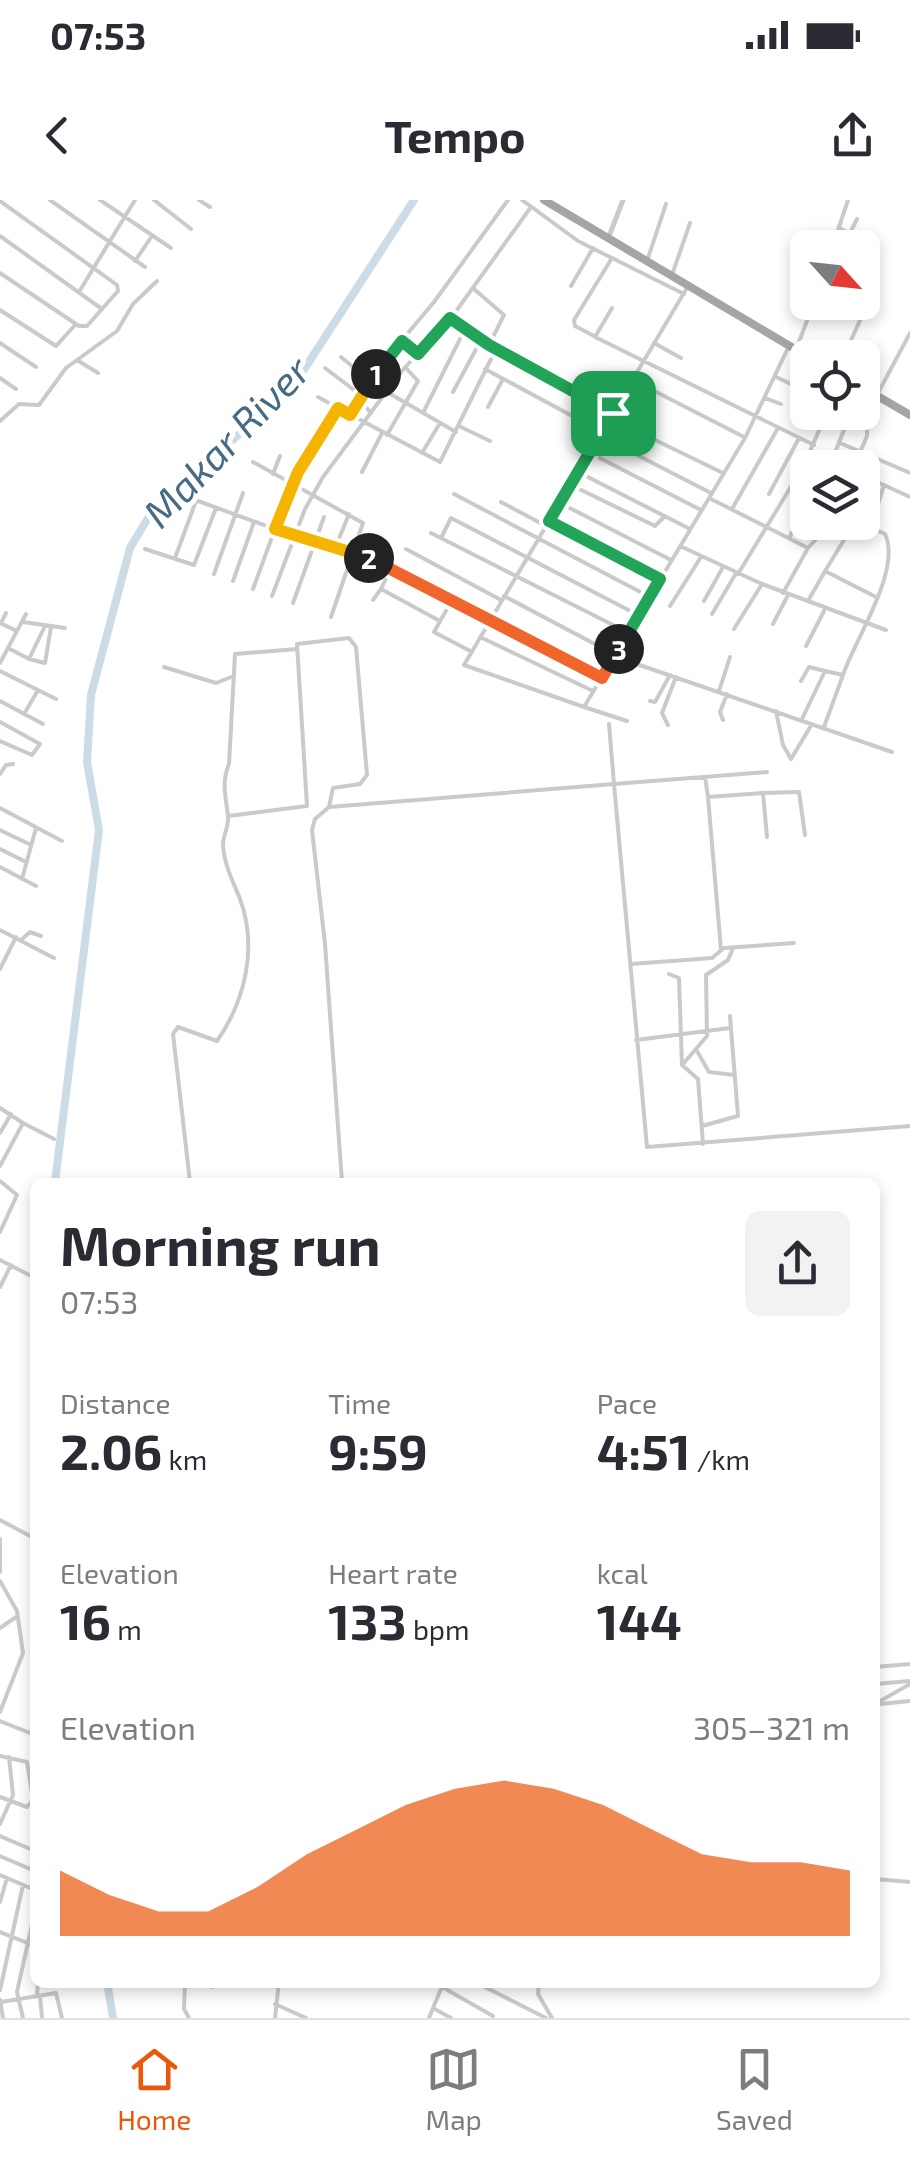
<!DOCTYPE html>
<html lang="en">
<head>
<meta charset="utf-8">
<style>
  :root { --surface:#fff; --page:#f2f2f3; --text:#2b2b33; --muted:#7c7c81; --line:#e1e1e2; --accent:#ea580c }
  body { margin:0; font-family:"Exo 2",sans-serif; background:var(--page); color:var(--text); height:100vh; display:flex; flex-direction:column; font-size:38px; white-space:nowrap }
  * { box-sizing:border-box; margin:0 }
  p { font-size:32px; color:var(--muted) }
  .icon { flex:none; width:55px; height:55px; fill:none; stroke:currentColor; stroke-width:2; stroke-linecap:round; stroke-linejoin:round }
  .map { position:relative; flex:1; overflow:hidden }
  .side { position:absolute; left:30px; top:978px; width:850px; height:810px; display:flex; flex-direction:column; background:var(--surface); border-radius:15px; box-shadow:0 5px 15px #0003 }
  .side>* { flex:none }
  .needle { width:65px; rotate:117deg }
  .fabs { position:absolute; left:790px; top:30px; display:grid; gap:20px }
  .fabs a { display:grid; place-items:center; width:90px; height:90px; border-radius:15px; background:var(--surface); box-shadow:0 5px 15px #0003; font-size:50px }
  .pin { position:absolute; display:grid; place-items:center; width:85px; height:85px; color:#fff; margin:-42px; border-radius:20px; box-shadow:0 5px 15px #0006 }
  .km { position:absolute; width:50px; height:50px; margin:-25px; border-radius:50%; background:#222; color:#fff; font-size:28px; line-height:50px; text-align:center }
  .round { display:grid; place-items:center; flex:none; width:105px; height:105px; border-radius:15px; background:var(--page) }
  .headline { display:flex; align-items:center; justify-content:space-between; height:170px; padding:0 30px }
  h1 { font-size:55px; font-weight:700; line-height:75px }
  .figures { display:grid; grid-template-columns:repeat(3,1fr); gap:15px; height:170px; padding:10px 30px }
  .figures div { display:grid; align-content:center }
  .figures b { font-size:50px; font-weight:700 }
  .figures small { font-size:28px; font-weight:400 }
  .figures p { font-size:28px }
  .chart { height:280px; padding:20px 30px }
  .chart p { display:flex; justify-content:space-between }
  .chart svg { width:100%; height:180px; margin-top:10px; fill:var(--accent); opacity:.7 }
  .status { display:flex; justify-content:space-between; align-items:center; height:70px; padding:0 50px; background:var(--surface); direction:ltr }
  .status svg { height:28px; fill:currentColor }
  header { display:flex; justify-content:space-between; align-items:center; height:130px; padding:0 30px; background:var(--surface); font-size:45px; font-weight:700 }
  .dock { display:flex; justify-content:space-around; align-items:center; height:140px; border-top:2px solid var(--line); background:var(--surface); font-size:28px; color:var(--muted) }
  .dock a { display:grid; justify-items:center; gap:5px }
  .dock .selected { color:var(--accent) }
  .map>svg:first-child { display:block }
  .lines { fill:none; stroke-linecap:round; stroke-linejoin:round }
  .river { stroke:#cbdce6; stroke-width:8 }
  .minor { stroke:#cacaca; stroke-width:4 }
  .tertiary { stroke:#cacaca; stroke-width:5 }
  .primary { stroke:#a5a5a5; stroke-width:8 }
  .split-1-casing { stroke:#fff; stroke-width:20 }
  .split-2-casing { stroke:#fff; stroke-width:20 }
  .split-3-casing { stroke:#fff; stroke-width:20 }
  .split-4-casing { stroke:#fff; stroke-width:20 }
  .split-1 { stroke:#22a559; stroke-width:12 }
  .split-2 { stroke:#f5b400; stroke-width:12 }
  .split-3 { stroke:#f0652b; stroke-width:12 }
  .split-4 { stroke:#22a559; stroke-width:12 }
  .labels { text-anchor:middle; stroke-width:10; stroke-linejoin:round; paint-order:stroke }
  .water-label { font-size:40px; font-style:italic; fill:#466c84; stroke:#fff }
</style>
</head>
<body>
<div class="status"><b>07:53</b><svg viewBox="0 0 49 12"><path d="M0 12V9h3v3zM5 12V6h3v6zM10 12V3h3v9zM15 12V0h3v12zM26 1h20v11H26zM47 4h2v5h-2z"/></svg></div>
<header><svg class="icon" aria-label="back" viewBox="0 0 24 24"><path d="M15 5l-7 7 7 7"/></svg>Tempo<svg class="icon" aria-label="share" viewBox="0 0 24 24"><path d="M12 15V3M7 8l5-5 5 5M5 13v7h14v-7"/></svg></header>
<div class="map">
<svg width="910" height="1818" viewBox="0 0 910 1818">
  <rect width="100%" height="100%" fill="#fff"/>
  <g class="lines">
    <path class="river" d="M55,982L99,630L87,562L91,495L130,348L151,313L294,185L414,0
      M107,1782L113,1818"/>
    <path class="minor" d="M50,0L145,67
      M100,0L171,48
      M154,0L191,29
      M199,0L210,7
      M522,0L578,41L684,94
      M0,1L117,85L118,91L102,109
      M839,28L855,36
      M850,33L857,19
      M0,36L102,109L87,126H79L0,73
      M832,48L848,0
      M135,61L152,36
      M647,61L666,4
      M672,75L690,23
      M571,86L593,48
      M688,86L464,465L584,507L745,238L788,148
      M474,89L504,115L489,145
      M79,92L135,0
      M612,108L595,137L814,245
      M0,110L56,146L76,124
      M450,119L489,145L613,213
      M594,136L575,126L574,120L612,58
      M402,141L417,153
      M0,143L36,167
      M654,143L681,158
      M496,149L440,262L351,215L387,158L434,102L508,0
      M796,150L814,102
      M341,157L371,182
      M843,158L875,87L874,77L862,71
      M77,160L98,173
      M325,168L362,196
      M485,169L602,232
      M776,177L808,192
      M0,178L16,189
      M633,180L744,237
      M387,192L456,232
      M453,192L481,140
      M877,195L910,133
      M318,197L351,215
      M765,198L781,204
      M360,200L371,213
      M488,207L503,179
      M423,213L465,129
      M610,218L723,273
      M0,221L19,204L39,205L66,168L117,131L133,104L157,81
      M461,227L490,241
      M387,235L418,181L405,167
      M600,236L711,293
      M840,243L910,273
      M861,250L867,236V216
      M422,253L440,223
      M590,253L701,310
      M833,261L846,268
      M253,262L363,323L331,417
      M829,268L851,212
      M362,272L382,233
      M578,272L690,329
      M273,274L280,256
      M862,275L910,297
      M571,285L655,326L665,316
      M791,287L808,295
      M454,294L648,396
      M769,294L799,238
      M187,297L275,329L298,271L338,208
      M711,299L808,348L783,393
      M501,302L546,326
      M560,303L671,360
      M732,309L778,228
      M549,321L659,379
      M855,322L825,371L876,397
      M871,327L884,285
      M431,333L629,433
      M441,338L451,318L638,415
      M789,338L800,317L808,316
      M336,346L349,314
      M680,346L762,384L886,430
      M808,348L818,337
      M145,349L194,365L216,308
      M406,349L501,400
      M175,358L196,301
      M391,368L381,389L438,420
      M214,374L243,293
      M738,374L804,265L827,212
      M233,381L254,322
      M253,389L275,329L373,359L490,420
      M272,396L305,309L323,277L401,172L454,114L531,7
      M504,396L625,460L892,552
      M373,400L381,389
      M452,400L434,432L472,452
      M704,401L723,367
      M808,401L825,371
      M293,403L324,317
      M670,406L701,357
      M712,414L735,375
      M23,422L65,428
      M489,422L601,478
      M0,423L17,431
      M1,423L6,413
      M773,424L788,395
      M734,429L762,384
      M480,437L593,491
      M806,446L824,411
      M8,448L29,459L45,426
      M29,459L45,463L51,427
      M0,463L26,414
      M164,467L216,483L234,476
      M0,471L56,499
      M801,481L809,467L825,471
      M719,491L730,457
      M0,501L43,524
      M650,501L655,502L670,475
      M584,507L627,521
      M776,511L783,545L791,559L812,524
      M24,514L37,492
      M802,519L825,471L843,475C855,439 902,370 885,334L860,322
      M723,520L720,512L727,494
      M0,522L40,544L32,555L0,541
      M609,524L614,584L767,572
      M668,525L662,513L676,477
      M824,527L843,475
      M0,574L6,565L13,564
      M705,577L708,597L763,593L767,637
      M763,593L799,592L805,635
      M708,597L721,750
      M0,608L62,641
      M228,616L307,606L297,444L349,438L356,447L367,575L360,584L333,588L329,607
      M0,630L29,644
      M0,649L26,662
      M0,667L36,686
      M22,679L36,628
      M0,730L54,758
      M21,740L30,732L41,736
      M631,764L712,758L724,748L794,743
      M0,769L16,737
      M669,774L679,778L682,865L698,879L703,944
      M636,840L730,828
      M697,851L709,872L734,875
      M683,864L707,836L706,775L728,760L733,748
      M0,908L23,923L0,966
      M23,923L54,939
      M702,926L738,916L730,816
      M0,933L11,914
      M0,981L17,995L0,1032
      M190,982L173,834L178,827L217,841C245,801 258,747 240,699C233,681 225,667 223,647C222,636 229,628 228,617C226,596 221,583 229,564L235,454L297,449
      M342,982L325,744L312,630L315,619L329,607L614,584L647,947L910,926
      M0,1060L35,1078
      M0,1087L11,1065
      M0,1320L30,1336
      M0,1339V1372
      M0,1381L17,1411L23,1453L0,1512
      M0,1428L16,1417
      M875,1467L910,1464
      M875,1484L910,1481
      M875,1504L910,1484
      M880,1504L910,1501
      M0,1521L35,1535
      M0,1556L27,1562L33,1600L27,1607L0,1597
      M0,1624L13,1595L9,1557
      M0,1636L35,1651
      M0,1656L35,1671
      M0,1675L35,1690
      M875,1679L910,1682
      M0,1702L7,1678
      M0,1732L35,1746
      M185,1782L184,1809L189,1818
      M444,1782L433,1808L451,1818
      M475,1782L546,1818
      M539,1782L538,1794L552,1818
      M212,1787V1782
      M442,1787L493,1816
      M0,1790L23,1685
      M37,1796L38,1782
      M40,1796L42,1818
      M0,1800L3,1818
      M1,1802L56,1793L62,1818
      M275,1804L306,1818
      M23,1818L17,1792L35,1711
      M275,1818L279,1782
      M429,1818L433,1808"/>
    <path class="tertiary" d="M608,39L623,0"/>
    <path class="primary" d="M544,0L810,158
      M862,187L910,215"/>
  </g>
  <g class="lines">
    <defs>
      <path id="split-1" d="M376,174L402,141L418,154L450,118L489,145L613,213"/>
      <path id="split-2" d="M369,358L275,329L298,272L338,208L350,215L376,174"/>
      <path id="split-3" d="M369,358L602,478L619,449"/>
      <path id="split-4" d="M613,213L549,321L660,379L619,449"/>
    </defs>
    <use href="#split-1" class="split-1-casing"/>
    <use href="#split-2" class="split-2-casing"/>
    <use href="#split-3" class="split-3-casing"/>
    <use href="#split-4" class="split-4-casing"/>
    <use href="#split-1" class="split-1"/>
    <use href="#split-2" class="split-2"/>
    <use href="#split-3" class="split-3"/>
    <use href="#split-4" class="split-4"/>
  </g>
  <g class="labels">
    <g class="water-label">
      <text transform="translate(227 242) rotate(-46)" y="14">Makar River</text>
    </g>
  </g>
</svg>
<div class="fabs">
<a><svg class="needle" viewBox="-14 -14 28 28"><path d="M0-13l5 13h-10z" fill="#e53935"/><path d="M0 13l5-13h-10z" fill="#7c7c81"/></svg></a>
<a><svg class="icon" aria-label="locate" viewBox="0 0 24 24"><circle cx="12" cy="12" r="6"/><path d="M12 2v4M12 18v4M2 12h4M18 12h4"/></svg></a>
<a><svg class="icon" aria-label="layers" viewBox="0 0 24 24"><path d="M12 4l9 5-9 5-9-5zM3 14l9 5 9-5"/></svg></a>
</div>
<div class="pin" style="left:613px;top:213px;background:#1e9e55"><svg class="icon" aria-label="arrive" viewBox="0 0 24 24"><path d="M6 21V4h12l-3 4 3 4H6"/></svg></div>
<b class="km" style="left:376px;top:174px">1</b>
<b class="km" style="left:369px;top:358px">2</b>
<b class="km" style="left:619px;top:449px">3</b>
<section class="side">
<div class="headline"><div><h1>Morning run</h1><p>07:53</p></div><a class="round"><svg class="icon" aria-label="share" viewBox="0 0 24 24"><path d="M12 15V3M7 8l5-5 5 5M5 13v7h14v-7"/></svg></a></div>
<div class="figures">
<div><p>Distance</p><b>2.06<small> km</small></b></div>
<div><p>Time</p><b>9:59</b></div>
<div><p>Pace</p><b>4:51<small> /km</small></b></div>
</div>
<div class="figures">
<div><p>Elevation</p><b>16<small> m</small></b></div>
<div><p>Heart rate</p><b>133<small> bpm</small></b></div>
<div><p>kcal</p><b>144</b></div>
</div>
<div class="chart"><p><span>Elevation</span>305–321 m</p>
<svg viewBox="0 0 160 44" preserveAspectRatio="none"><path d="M0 44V28L10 34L20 38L30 38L40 32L50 24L60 18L70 12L80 8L90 6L100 8L110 12L120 18L130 24L140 26L150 26L160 28V44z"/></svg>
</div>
</section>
</div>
<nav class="dock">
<a class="selected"><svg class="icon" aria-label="home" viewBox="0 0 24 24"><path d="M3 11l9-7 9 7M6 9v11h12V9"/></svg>Home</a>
<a><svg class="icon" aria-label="map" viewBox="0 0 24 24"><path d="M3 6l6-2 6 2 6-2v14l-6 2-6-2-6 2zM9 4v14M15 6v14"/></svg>Map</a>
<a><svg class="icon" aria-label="saved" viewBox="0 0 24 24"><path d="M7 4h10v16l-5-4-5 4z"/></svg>Saved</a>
</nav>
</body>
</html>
